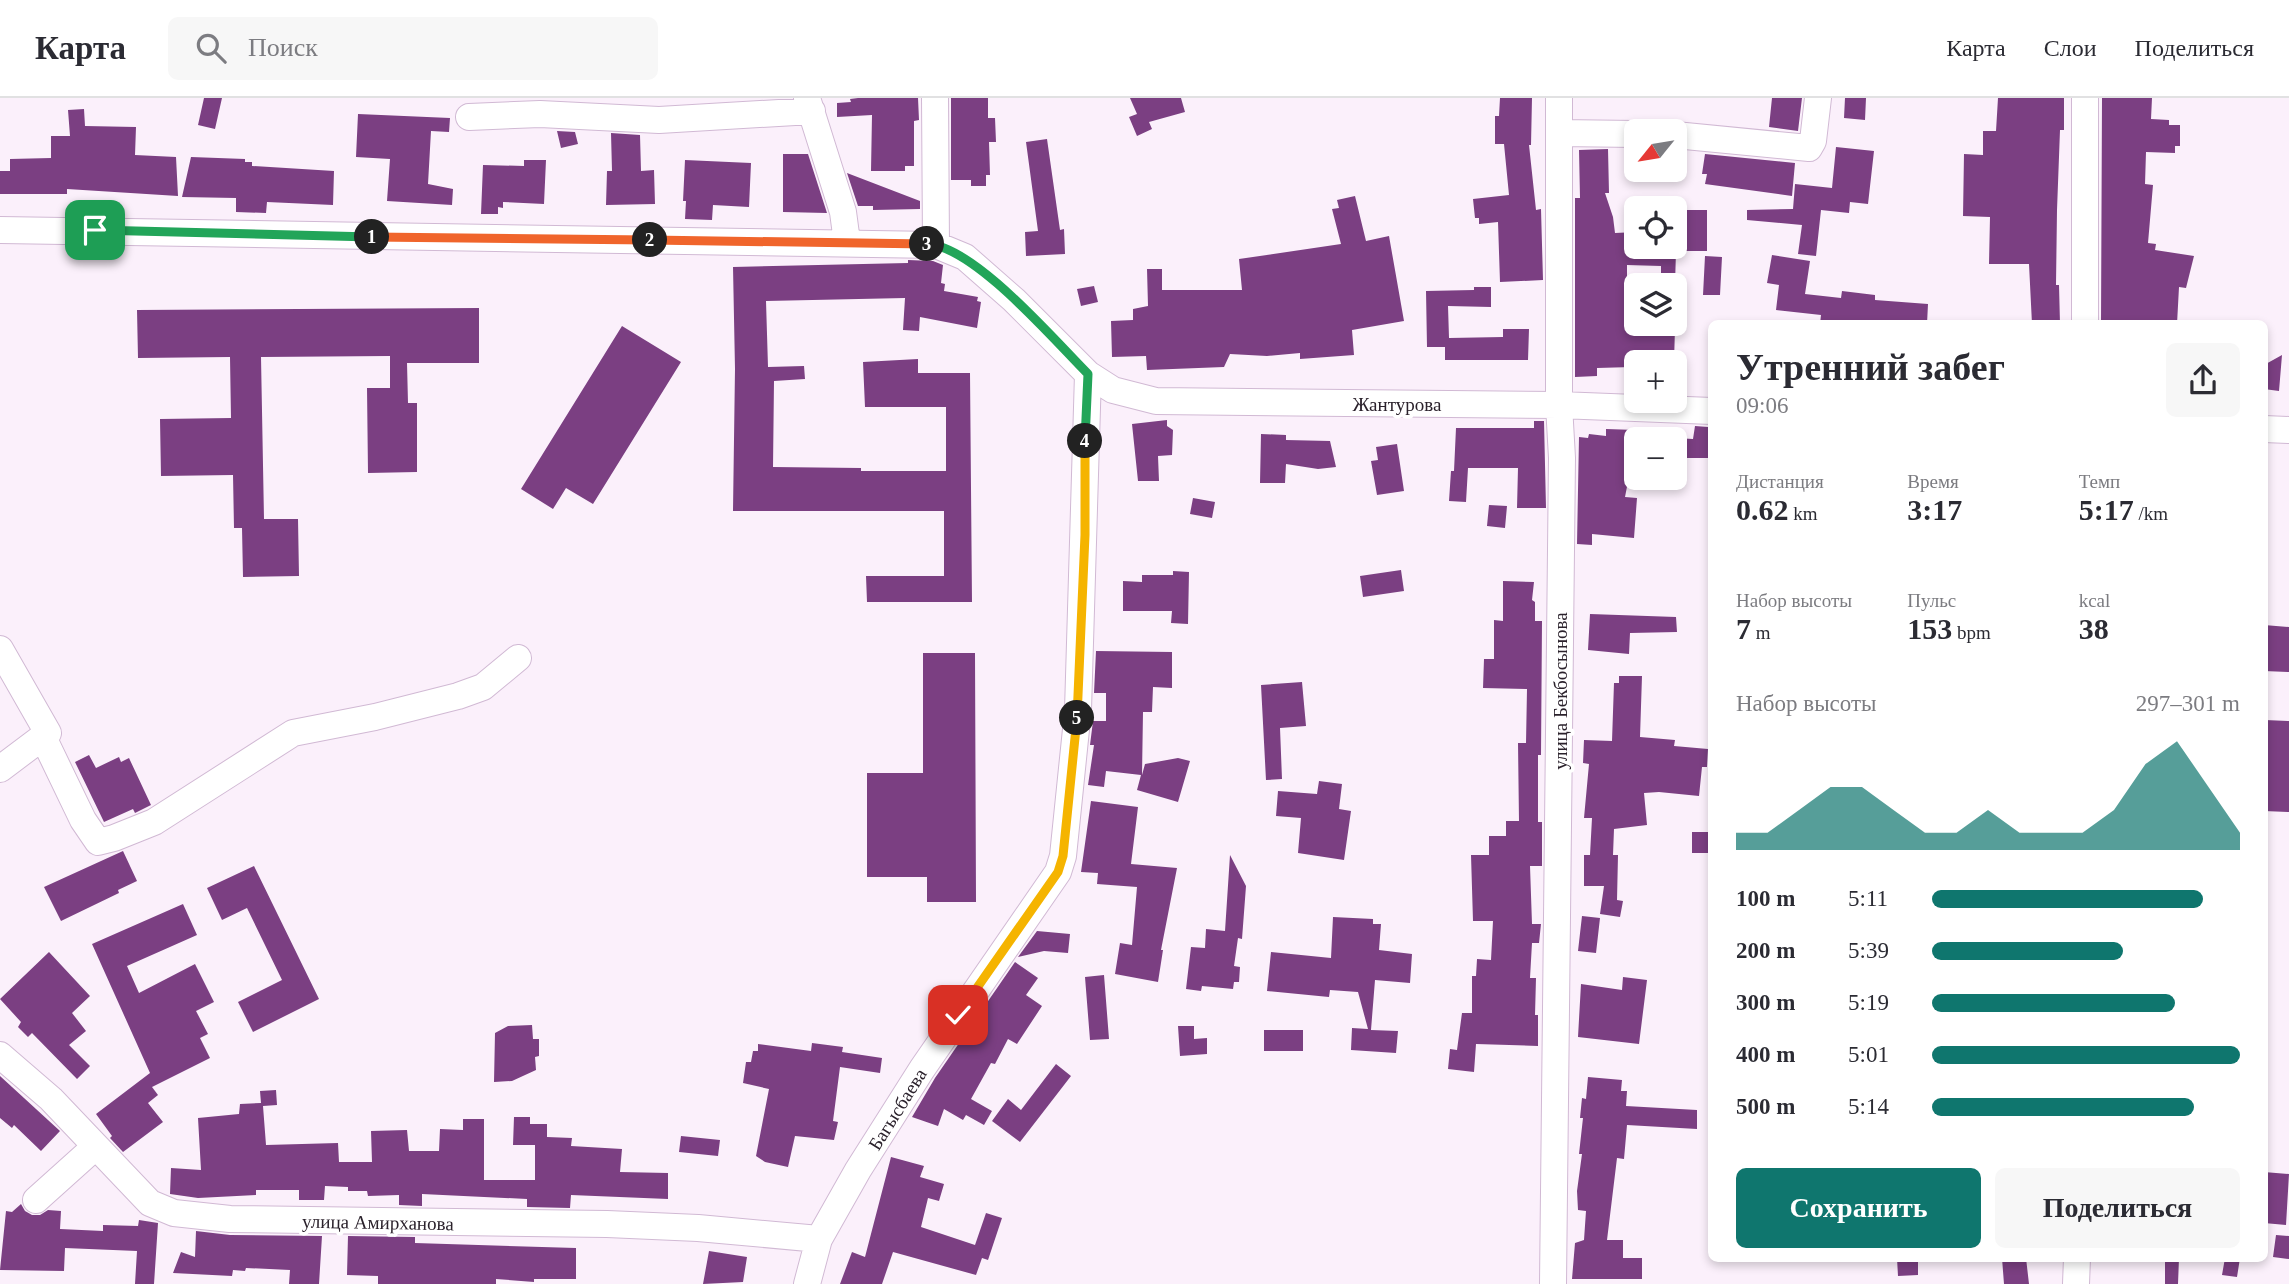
<!DOCTYPE html>
<html lang="ru">
<head>
<meta charset="utf-8">
<style>
  :root { --surface:#fff; --page:#f7f7f7; --text:#2b2b33; --muted:#7c7c81; --line:#e1e1e2; --accent:#0f766e }
  body { margin:0; font-family:"Times New Roman",serif; background:var(--page); color:var(--text); height:100vh; display:flex; flex-direction:column; font-size:26px; white-space:nowrap }
  * { box-sizing:border-box; margin:0 }
  p { font-size:23px; color:var(--muted) }
  .icon { flex:none; width:38px; height:38px; fill:none; stroke:currentColor; stroke-width:2; stroke-linecap:round; stroke-linejoin:round }
  .map { position:relative; flex:1; overflow:hidden }
  .side { position:absolute; left:1708px; top:222px; width:560px; height:942px; display:flex; flex-direction:column; background:var(--surface); border-radius:10px; box-shadow:0 4px 10px #0003 }
  .side>* { flex:none }
  .needle { width:46px; rotate:240deg }
  .tools { position:absolute; left:1624px; top:21px; display:grid; gap:14px }
  .tools a { display:grid; place-items:center; width:63px; height:63px; border-radius:10px; background:var(--surface); box-shadow:0 4px 10px #0003; font-size:35px }
  .pin { position:absolute; display:grid; place-items:center; width:60px; height:60px; color:#fff; margin:-30px; border-radius:14px; box-shadow:0 4px 10px #0006 }
  .km { position:absolute; width:35px; height:35px; margin:-18px; border-radius:50%; background:#222; color:#fff; font-size:19px; line-height:35px; text-align:center }
  .round { display:grid; place-items:center; flex:none; width:74px; height:74px; border-radius:10px; background:var(--page) }
  .overview { display:flex; align-items:center; justify-content:space-between; height:119px; padding:0 28px }
  h1 { font-size:38px; font-weight:600; line-height:52px }
  .metrics { display:grid; grid-template-columns:repeat(3,1fr); gap:10px; height:119px; padding:7px 28px }
  .metrics div { display:grid; align-content:center }
  .metrics b { font-size:30px; font-weight:600 }
  .metrics small { font-size:19px; font-weight:400 }
  .metrics p { font-size:19px }
  .chart { height:196px; padding:14px 28px }
  .chart p { display:flex; justify-content:space-between }
  .chart svg { width:100%; height:126px; margin-top:7px; fill:var(--accent); opacity:.7 }
  .cta { display:flex; gap:14px; margin-top:auto; padding:14px 28px }
  .cta a { flex:1; height:80px; border-radius:10px; background:var(--accent); color:#fff; font-size:28px; font-weight:600; line-height:80px; text-align:center }
  .cta a+a { background:var(--page); color:var(--text) }
  ul { padding:0 28px; list-style:none; font-size:23px }
  li { display:grid; grid-template-columns:112px 84px 1fr; align-items:center; height:52px }
  li i { height:18px; border-radius:9px; background:var(--accent) }
  header { display:flex; align-items:center; gap:42px; box-sizing:border-box; height:98px; padding:0 35px; background:var(--surface); border-bottom:2px solid var(--line) }
  header strong { font-size:33px }
  nav { display:flex; gap:38px; margin-inline-start:auto; font-size:24px }
  .search { width:490px; height:63px; background:var(--page); display:flex; align-items:center; gap:18px; box-sizing:border-box; padding:0 24px; border-radius:10px; color:var(--muted); font-size:26px }
  .map>svg:first-child { display:block }
  .building { fill:#7b3f82 }
  .lines { fill:none; stroke-linecap:round; stroke-linejoin:round }
  .minor-casing { stroke:#d1b9d4; stroke-width:28 }
  .minor { stroke:#fff; stroke-width:26 }
  .split-1-casing { stroke:#fff; stroke-width:14 }
  .split-2-casing { stroke:#fff; stroke-width:14 }
  .split-3-casing { stroke:#fff; stroke-width:14 }
  .split-4-casing { stroke:#fff; stroke-width:14 }
  .split-5-casing { stroke:#fff; stroke-width:14 }
  .split-6-casing { stroke:#fff; stroke-width:14 }
  .split-1 { stroke:#22a559; stroke-width:9 }
  .split-2 { stroke:#f0652b; stroke-width:9 }
  .split-3 { stroke:#f0652b; stroke-width:9 }
  .split-4 { stroke:#22a559; stroke-width:9 }
  .split-5 { stroke:#f5b400; stroke-width:9 }
  .split-6 { stroke:#f5b400; stroke-width:9 }
  .labels { text-anchor:middle; stroke-width:7; stroke-linejoin:round; paint-order:stroke }
  .street-label { font-size:19px; fill:#2b222c; stroke:#fff }
</style>
</head>
<body>
<header>
<strong>Карта</strong>
<div class="search"><svg class="icon" aria-label="search" viewBox="0 0 24 24"><circle cx="10" cy="10" r="6"/><path d="M15 15l6 6"/></svg>Поиск</div>
<nav><a>Карта</a><a>Слои</a><a>Поделиться</a></nav>
</header>
<div class="map">
<svg width="2289" height="1186" viewBox="0 0 2289 1186">
  <rect width="100%" height="100%" fill="#fbf0fb"/>
  <path class="building" d="M204,0H222L215,31L198,27Z
    M858,0H918L919,22L914,23V68H905V73H871L872,17L837,19V5L851,4L850,1Z
    M951,0H988V20H995L996,44H989L990,77H986V88H971V82H951Z
    M1130,0H1181L1185,14L1149,24L1152,31L1137,38L1129,19L1137,16Z
    M1500,0H1532L1531,47H1529L1536,112L1541,111L1543,182L1500,184L1498,124L1479,126V120H1475L1473,101L1509,97L1504,46H1495V18H1499Z
    M1772,0H1802L1798,33L1769,29Z
    M1845,0H1866L1865,22L1844,20Z
    M1998,0H2064V32H2060L2057,112L2056,187H2059L2060,226H2032L2029,166H1989L1990,119L1963,118L1964,56L1983,57V33H1996Z
    M2102,0H2152L2151,21L2169,22V27H2180V48H2175V55L2146,54L2145,86L2153,87L2148,145L2156,146L2155,152L2194,158L2186,190L2179,189L2177,226H2101Z
    M84,11L85,28L136,29L135,57L176,59L178,98L67,91V96H0V73H10V61L51,60V38H70L68,12Z
    M358,16L450,20L449,34L431,33L428,86L453,91L452,107L387,103L390,61L356,59Z
    M557,33L575,34L578,46L561,50Z
    M611,35L640,37L641,73L654,72L655,106L606,107L607,73H612Z
    M1047,41L1060,132L1064,131L1065,156L1026,158L1025,134L1038,133L1026,44Z
    M1836,49L1874,53L1868,106L1850,104L1849,115L1821,112L1816,158L1798,156L1802,127L1747,122V112L1793,111L1795,86L1832,90Z
    M1608,51L1609,95H1605L1613,119L1615,135L1636,134V150L1675,151V119H1682V112H1707V153H1676L1675,187H1661V168L1627,167V218H1631V229L1675,230L1674,264H1632V269L1597,270V278L1575,279V100H1580L1579,52Z
    M783,56H808L827,115L783,114Z
    M1705,56L1795,65L1792,98L1705,86L1707,76H1702Z
    M191,59L245,61V64H252V68L334,73L333,107L267,104L266,115L236,114V100L182,99Z
    M524,62H546L544,106L503,104V110L498,109V116H481L483,67L524,68Z
    M685,62L751,65L749,109L713,107L712,122L685,121L686,103H683Z
    M847,75L920,103V111L873,112V108H858Z
    M1355,98L1366,143L1389,138L1404,223L1352,232L1354,257L1300,261V255L1267,258L1230,256L1224,269L1147,272L1146,258L1112,259L1111,223L1133,222V211L1148,208L1147,171H1162V192H1242L1239,161L1341,146L1332,111L1339,110L1337,102Z
    M1772,157L1810,163L1805,196L1841,200L1842,193L1875,197V202L1928,206L1927,226H1820L1821,217L1776,212L1779,187L1767,185Z
    M1705,158L1722,159L1720,197H1703Z
    M908,162L933,163L943,167L941,185L945,186L944,193L978,199L977,203L981,204L977,230L920,219L919,233L903,232L905,200L766,203L768,269L804,268L805,281L774,283L773,369L861,370V373H946V309H865L863,264L918,261V275H970L972,504H867L866,478H944V413H733L735,271L733,169L908,165Z
    M1094,188L1098,204L1081,208L1077,191Z
    M1474,189H1491V209L1448,208L1449,240L1503,239V231H1529L1528,262H1445V249H1427L1426,193L1474,192Z
    M479,210V265H407L408,305H417V374L368,375L367,290H390V258L261,259L264,421H298L299,478L243,479L242,430H234L233,377L161,378L160,321L231,320L230,259L138,260L137,212Z
    M622,228L681,264L593,406L566,390L553,411L521,391Z
    M2282,257L2279,293L2264,291V267Z
    M1167,322V328L1173,332L1172,357L1158,358L1159,383H1138L1132,326Z
    M1534,323H1544L1546,410H1517L1518,370H1468L1466,404L1449,403L1451,373H1454L1456,330H1534Z
    M1695,328L1708,329V360H1685V355H1675V340L1693,341Z
    M1606,331L1636,332V359L1633,358L1625,399L1637,400L1634,440L1592,436V447L1577,446L1579,339L1588,340L1589,336L1606,338Z
    M1261,336L1286,337V342L1330,343L1336,369L1318,371L1286,366L1285,385H1260Z
    M1397,346L1404,393L1377,397L1371,363L1378,362L1376,349Z
    M1193,400L1215,404L1212,420L1190,416Z
    M1489,407L1507,408L1505,430L1487,428Z
    M1401,472L1404,493L1363,499L1360,478Z
    M1173,473L1189,474L1188,526L1171,525L1172,513H1123V483L1142,484V477H1173Z
    M1503,483L1534,484L1532,502L1535,504V523H1542L1541,657H1538V724H1542V768H1530L1532,826H1541L1539,845H1532L1530,880H1536L1535,917H1538V948L1476,946L1474,974L1448,971L1450,951L1457,952L1462,915H1472V878H1476L1477,861L1491,862L1493,823H1473L1471,757H1489V738H1506V723H1519L1518,645H1526L1527,591L1483,590L1484,561H1494V522L1503,523Z
    M1590,516L1676,519L1677,534L1630,535L1629,556L1588,552Z
    M2264,527L2289,529V574L2264,573Z
    M1096,553L1172,554V590L1153,589L1152,614H1143L1142,677L1145,666L1178,660L1190,663L1178,704L1137,692L1141,677L1106,673L1104,689L1088,687L1094,647H1090L1093,623H1106V595H1094Z
    M923,555H975L976,804H927V779H867V675H923Z
    M1619,578H1642L1640,639L1675,642L1674,648L1708,651L1707,669H1702L1699,698L1659,694L1644,695L1647,727L1614,731L1613,757H1618L1617,802L1623,803L1620,819L1600,816L1604,788H1584V757H1590L1592,720H1584L1589,666L1583,665L1584,642L1612,643L1614,585H1619Z
    M1302,584L1306,628L1280,630L1282,681L1266,682L1261,587Z
    M2265,622L2289,623V714L2264,713Z
    M89,657L96,670L119,659L121,664L129,660L151,707L135,715L133,711L104,724L75,664Z
    M1319,683L1342,686L1339,711L1351,713L1344,762L1298,755L1301,720L1276,718L1278,693L1317,696Z
    M1091,703L1138,709L1131,766L1177,770L1161,852H1163L1158,884L1115,876L1120,845L1132,847L1137,789L1097,786L1098,775L1081,774Z
    M1692,734H1712V755H1692Z
    M123,753L137,783L118,792L119,795L61,823L44,789Z
    M1230,757L1246,788L1242,841L1238,840L1234,868L1240,869L1239,884H1234L1233,891L1202,888L1201,893L1186,891L1191,849L1205,850L1206,831L1225,833Z
    M254,768L319,901L253,934L238,904L282,882L247,810L222,822L207,790Z
    M183,806L197,837L127,868L139,895L195,866L214,904L196,913L208,936L200,940L210,960L152,989L158,997L148,1005L163,1024L123,1054L110,1040L112,1038L96,1016L150,975L92,846Z
    M1582,818L1600,820L1596,855L1578,853Z
    M1333,819L1373,821V826H1381L1379,852L1412,856L1410,885L1375,882L1371,932L1398,933L1396,955L1351,952L1352,930L1368,931L1358,894L1330,892L1329,899L1267,893L1271,854L1331,860Z
    M1037,833L1070,836L1068,855L1044,853L1018,859Z
    M49,854L90,898L72,915L86,933L69,947L90,968L77,981L32,935L28,939L18,929L21,924L0,901Z
    M1015,864L1038,880L1026,897L1042,908L1017,946L1008,941L995,966L991,965L971,1001L992,1013L984,1027L966,1017L963,1022L944,1011L938,1028L912,1019L935,980Z
    M1104,877L1109,941L1090,942L1085,879Z
    M1623,879L1647,882L1639,946L1578,939L1581,886L1622,892Z
    M532,927L533,941H539V958L535,959L536,972L512,983L494,984L495,935L508,928Z
    M1178,928H1194V941L1207,940V956L1180,958Z
    M1264,932H1303V953H1264Z
    M812,945L843,949L842,954L882,960L880,975L840,969L833,1023L838,1024L834,1042L795,1038L788,1069L765,1064L756,1058L769,991L743,985L746,964H751L753,953H758V946L811,953Z
    M1056,966L1071,978L1020,1044L992,1023L1008,1001L1021,1012Z
    M0,978L60,1033L41,1053L14,1027L12,1030L0,1020Z
    M1588,979L1622,982L1621,993H1627L1626,1008L1697,1012V1031L1627,1027L1624,1061L1617,1060L1607,1142H1623V1160H1642V1181H1572L1575,1145L1584,1142L1586,1113L1578,1112L1577,1093L1582,1056H1579L1583,1020H1580L1582,1000L1586,1001Z
    M276,992L277,1007L263,1008L266,1047L338,1045L339,1064H372L371,1033L407,1032L409,1053H439L440,1031L463,1032V1021H484V1082H535V1047H513L514,1019H530V1026H547V1039L572,1040L571,1048L622,1051L620,1074L668,1075V1101L571,1097L570,1110L527,1109V1101L422,1096V1108L399,1107V1097L368,1098L367,1093H348V1089L325,1088L324,1102H299V1092H256V1097L198,1100L170,1096L171,1070L201,1072L198,1020L239,1016L240,1006L261,1005L260,993Z
    M681,1038L720,1042L718,1058L679,1054Z
    M891,1059L924,1068L920,1079L944,1086L939,1103L928,1100L921,1129L975,1147L986,1115L1002,1120L988,1162L982,1160L976,1177L893,1154L882,1186H840L852,1154L865,1159Z
    M2264,1074L2289,1076L2286,1127L2264,1125Z
    M21,1106L25,1113L32,1117H40L48,1112L61,1113L60,1131L103,1133V1127L138,1128L139,1122L158,1125L154,1186H135L137,1153L65,1150L64,1173L0,1172L6,1113L12,1114Z
    M196,1133L230,1137L322,1138L319,1186H289L290,1172L246,1170L245,1173L233,1172L232,1178L173,1175L181,1154L195,1159Z
    M2276,1137L2289,1138V1161L2273,1159Z
    M348,1138L415,1139V1145L576,1150V1181H534V1184L496,1181V1186H378V1178L347,1177Z
    M709,1153L747,1159L743,1184L703,1186Z
    M1897,1160H1918V1177L1898,1178Z
    M2002,1160H2026L2029,1186H2004Z
    M2165,1160H2179L2178,1186H2165Z
    M2225,1160H2240L2237,1179L2222,1177Z"/>
  <g class="lines">
    <defs>
      <path id="minor" d="M807,0L843,114L847,144
        M935,0L936,147
        M2085,0V226
        M469,19L540,16L659,22L812,13
        M1559,35L1636,36
        M1675,37L1809,50L1813,43L1818,0
        M0,132L936,147L965,159L1014,202L1088,276L1113,292L1156,303L1559,307L1712,313
        M2264,331L2289,332
        M0,551L48,635L0,671
        M43,639L83,722L98,744L114,740L154,724L293,635L375,619L458,598L483,589L518,560
        M0,957L51,1001L150,1105L174,1115L230,1121L607,1126L698,1130L819,1141
        M36,1102L95,1049
        M807,1186L819,1141L858,1072L922,971L1058,774L1063,758L1078,612L1088,276
        M1553,1186L1562,360L1559,307V0
        M2076,1186L2077,1160"/>
    </defs>
    <use href="#minor" class="minor-casing"/>
    <use href="#minor" class="minor"/>
  </g>
  <g class="lines">
    <defs>
      <path id="split-1" d="M95,132L372,139"/>
      <path id="split-2" d="M372,139L650,142"/>
      <path id="split-3" d="M650,142L927,146"/>
      <path id="split-4" d="M927,146C974,148 1054,242 1088,276L1085,343"/>
      <path id="split-5" d="M1077,620L1085,437V343"/>
      <path id="split-6" d="M958,917L1058,774L1063,758L1077,620"/>
    </defs>
    <use href="#split-1" class="split-1-casing"/>
    <use href="#split-2" class="split-2-casing"/>
    <use href="#split-3" class="split-3-casing"/>
    <use href="#split-4" class="split-4-casing"/>
    <use href="#split-5" class="split-5-casing"/>
    <use href="#split-6" class="split-6-casing"/>
    <use href="#split-1" class="split-1"/>
    <use href="#split-2" class="split-2"/>
    <use href="#split-3" class="split-3"/>
    <use href="#split-4" class="split-4"/>
    <use href="#split-5" class="split-5"/>
    <use href="#split-6" class="split-6"/>
  </g>
  <g class="labels">
    <g class="street-label">
      <text x="1397" y="313">Жантурова</text>
      <text transform="translate(1560 593) rotate(-90)" y="7">улица Бекбосынова</text>
      <text transform="translate(897 1011) rotate(-58)" y="7">Багысбаева</text>
      <text transform="translate(378 1124) rotate(1)" y="7">улица Амирханова</text>
    </g>
  </g>
</svg>
<div class="tools">
<a><svg class="needle" viewBox="-14 -14 28 28"><path d="M0-13l5 13h-10z" fill="#e53935"/><path d="M0 13l5-13h-10z" fill="#7c7c81"/></svg></a>
<a><svg class="icon" aria-label="locate" viewBox="0 0 24 24"><circle cx="12" cy="12" r="6"/><path d="M12 2v4M12 18v4M2 12h4M18 12h4"/></svg></a>
<a><svg class="icon" aria-label="layers" viewBox="0 0 24 24"><path d="M12 4l9 5-9 5-9-5zM3 14l9 5 9-5"/></svg></a>
<a>+</a>
<a>−</a>
</div>
<div class="pin" style="left:95px;top:132px;background:#1e9e55"><svg class="icon" aria-label="arrive" viewBox="0 0 24 24"><path d="M6 21V4h12l-3 4 3 4H6"/></svg></div>
<div class="pin" style="left:958px;top:917px;background:#d93025"><svg class="icon" aria-label="check" viewBox="0 0 24 24"><path d="M5 12l5 5 9-10"/></svg></div>
<b class="km" style="left:372px;top:139px">1</b>
<b class="km" style="left:650px;top:142px">2</b>
<b class="km" style="left:927px;top:146px">3</b>
<b class="km" style="left:1085px;top:343px">4</b>
<b class="km" style="left:1077px;top:620px">5</b>
<section class="side">
<div class="overview"><div><h1>Утренний забег</h1><p>09:06</p></div><a class="round"><svg class="icon" aria-label="share" viewBox="0 0 24 24"><path d="M12 15V3M7 8l5-5 5 5M5 13v7h14v-7"/></svg></a></div>
<div class="metrics">
<div><p>Дистанция</p><b>0.62<small> km</small></b></div>
<div><p>Время</p><b>3:17</b></div>
<div><p>Темп</p><b>5:17<small> /km</small></b></div>
</div>
<div class="metrics">
<div><p>Набор высоты</p><b>7<small> m</small></b></div>
<div><p>Пульс</p><b>153<small> bpm</small></b></div>
<div><p>kcal</p><b>38</b></div>
</div>
<div class="chart"><p><span>Набор высоты</span>297–301 m</p>
<svg viewBox="0 0 160 44" preserveAspectRatio="none"><path d="M0 44V38L10 38L20 30L30 22L40 22L50 30L60 38L70 38L80 30L90 38L100 38L110 38L120 30L130 14L140 6L150 22L160 38V44z"/></svg>
</div>
<ul>
<li><b>100 m</b>5:11<i style="width:88%"></i></li>
<li><b>200 m</b>5:39<i style="width:62%"></i></li>
<li><b>300 m</b>5:19<i style="width:79%"></i></li>
<li><b>400 m</b>5:01<i style="width:100%"></i></li>
<li><b>500 m</b>5:14<i style="width:85%"></i></li>
</ul>
<div class="cta"><a>Сохранить</a><a>Поделиться</a></div>
</section>
</div>
</body>
</html>
